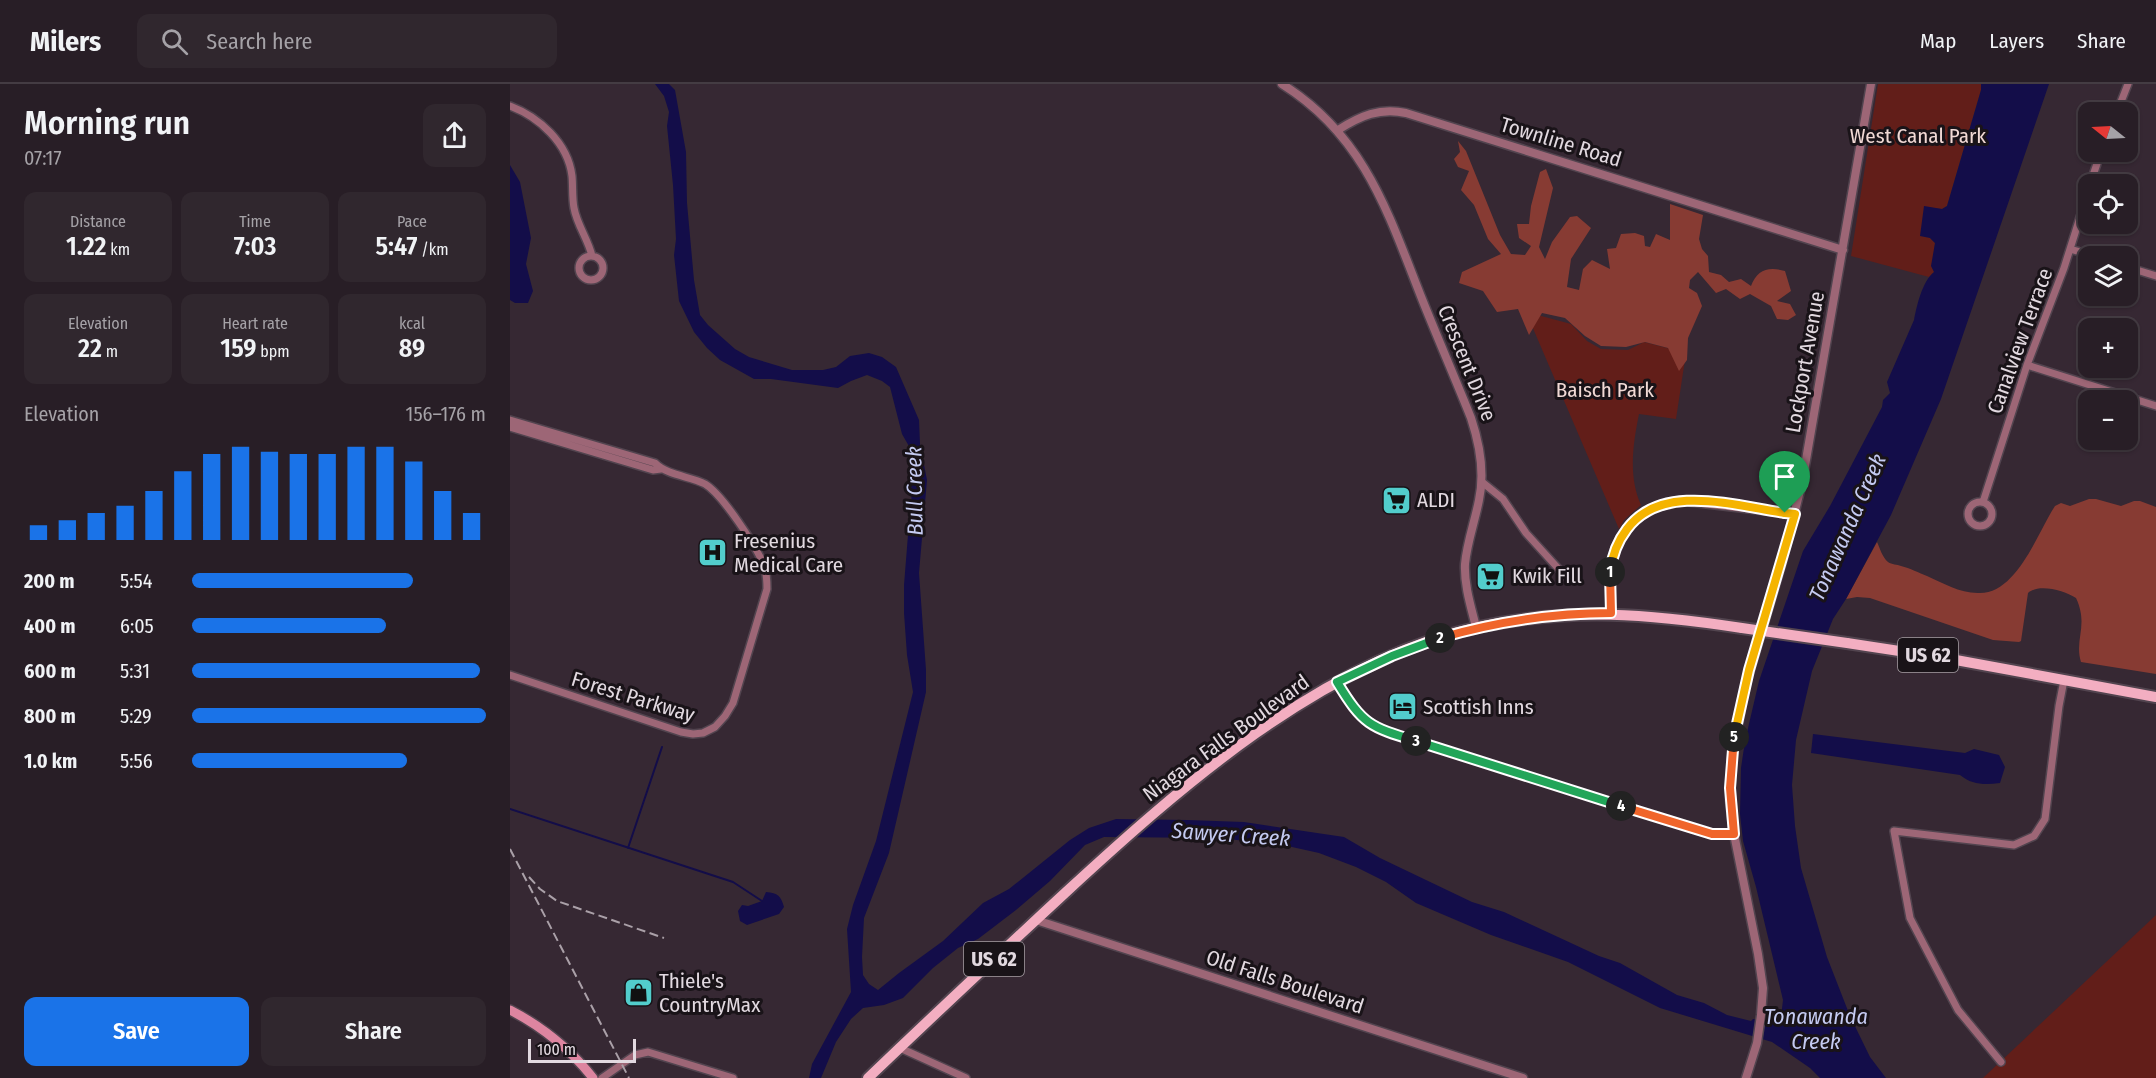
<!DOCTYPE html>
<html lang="en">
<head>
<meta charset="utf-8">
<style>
  :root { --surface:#281e26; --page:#30272e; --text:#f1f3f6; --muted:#a5a2a7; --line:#443c43; --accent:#1a73e8 }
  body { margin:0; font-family:"Fira Sans Condensed",sans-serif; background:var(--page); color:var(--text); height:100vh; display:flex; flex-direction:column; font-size:22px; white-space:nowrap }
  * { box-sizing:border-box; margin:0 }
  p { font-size:20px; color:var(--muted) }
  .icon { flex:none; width:33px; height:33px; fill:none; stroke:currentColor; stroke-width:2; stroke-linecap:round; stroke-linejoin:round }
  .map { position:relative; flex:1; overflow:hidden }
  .panel { display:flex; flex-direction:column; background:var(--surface); width:510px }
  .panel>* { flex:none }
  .needle { width:39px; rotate:288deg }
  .fabs { position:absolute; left:1568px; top:18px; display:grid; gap:12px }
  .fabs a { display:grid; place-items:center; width:60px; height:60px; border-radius:12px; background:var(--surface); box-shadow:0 2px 4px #0004,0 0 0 2px var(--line); font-size:30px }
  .scale { position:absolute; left:18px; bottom:15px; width:108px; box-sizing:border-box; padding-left:6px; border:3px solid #e2d9e0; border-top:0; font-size:16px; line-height:21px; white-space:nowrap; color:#e2d9e0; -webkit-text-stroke:4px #191318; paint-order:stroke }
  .pin { position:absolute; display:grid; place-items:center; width:51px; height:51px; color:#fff; margin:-62px -26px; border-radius:50% 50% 50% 0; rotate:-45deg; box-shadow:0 0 6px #0007 }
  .pin .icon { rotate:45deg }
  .km { position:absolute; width:30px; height:30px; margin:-15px; border-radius:50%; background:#222; color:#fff; font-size:16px; line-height:30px; text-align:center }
  .round { display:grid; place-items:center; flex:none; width:63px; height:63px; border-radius:12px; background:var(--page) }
  .headline { display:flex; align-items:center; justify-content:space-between; height:102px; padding:0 24px }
  h1 { font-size:33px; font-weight:600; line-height:45px }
  .metrics { display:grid; grid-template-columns:repeat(3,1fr); gap:9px; height:102px; padding:6px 24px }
  .metrics div { display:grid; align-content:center; border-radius:12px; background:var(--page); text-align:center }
  .metrics b { font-size:26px; font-weight:600 }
  .metrics small { font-size:16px; font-weight:400 }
  .metrics p { font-size:16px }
  .chart { height:168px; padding:12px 24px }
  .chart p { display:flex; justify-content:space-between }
  .chart svg { width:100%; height:108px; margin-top:6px; stroke:var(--accent); stroke-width:6 }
  .cta { display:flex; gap:12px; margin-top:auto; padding:12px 24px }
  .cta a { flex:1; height:69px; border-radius:12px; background:var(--accent); color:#fff; font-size:24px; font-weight:600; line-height:69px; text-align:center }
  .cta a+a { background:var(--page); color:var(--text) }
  ul { padding:0 24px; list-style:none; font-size:20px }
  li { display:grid; grid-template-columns:96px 72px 1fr; align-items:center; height:45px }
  li i { height:15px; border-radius:8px; background:var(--accent) }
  header { display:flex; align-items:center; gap:36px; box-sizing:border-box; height:84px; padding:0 30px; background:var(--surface); border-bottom:2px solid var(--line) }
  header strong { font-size:28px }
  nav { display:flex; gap:33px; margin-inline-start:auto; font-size:21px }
  .search { width:420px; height:54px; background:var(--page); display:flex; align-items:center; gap:15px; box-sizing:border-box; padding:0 21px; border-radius:12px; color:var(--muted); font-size:22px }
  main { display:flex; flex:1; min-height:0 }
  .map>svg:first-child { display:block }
  .green { fill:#621e19 }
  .forest { fill:#873b33 }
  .water { fill:#130d49 }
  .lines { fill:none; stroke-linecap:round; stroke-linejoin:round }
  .stream { stroke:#130d49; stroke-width:2 }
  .minor-casing { stroke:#52444f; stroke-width:10 }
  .tertiary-casing { stroke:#52444f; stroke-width:11 }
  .secondary-casing { stroke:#52444f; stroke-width:12 }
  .primary-casing { stroke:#52444f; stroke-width:14 }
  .minor { stroke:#9d6676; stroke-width:7 }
  .tertiary { stroke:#9d6676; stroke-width:8 }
  .secondary { stroke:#dd85a0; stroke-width:9 }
  .primary { stroke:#f3aec1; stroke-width:10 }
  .rail { stroke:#aaa0a8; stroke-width:2; stroke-dasharray:9 4.5; stroke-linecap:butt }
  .primary-bridge-casing { stroke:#52444f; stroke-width:14; stroke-linecap:butt }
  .primary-bridge { stroke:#f3aec1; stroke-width:10 }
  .split-1-casing { stroke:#fff; stroke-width:12 }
  .split-2-casing { stroke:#fff; stroke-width:12 }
  .split-3-casing { stroke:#fff; stroke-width:12 }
  .split-4-casing { stroke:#fff; stroke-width:12 }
  .split-5-casing { stroke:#fff; stroke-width:12 }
  .split-6-casing { stroke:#fff; stroke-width:12 }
  .split-1 { stroke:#f5b400; stroke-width:8 }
  .split-2 { stroke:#f0652b; stroke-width:8 }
  .split-3 { stroke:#22a559; stroke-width:8 }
  .split-4 { stroke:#22a559; stroke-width:8 }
  .split-5 { stroke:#f0652b; stroke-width:8 }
  .split-6 { stroke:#f5b400; stroke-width:8 }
  .labels { text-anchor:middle; stroke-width:6; stroke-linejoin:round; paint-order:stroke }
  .shield { fill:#191318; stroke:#a69ea4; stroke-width:1.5 }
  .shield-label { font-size:20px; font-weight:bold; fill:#e2d9e0 }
  .park-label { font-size:21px; fill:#f1d9d5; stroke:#191318 }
  .street-label { font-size:21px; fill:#e2d9e0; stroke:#191318 }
  .poi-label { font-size:21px; fill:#e2d9e0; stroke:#191318; text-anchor:start }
  .water-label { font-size:22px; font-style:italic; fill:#c4caf1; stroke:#191318 }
</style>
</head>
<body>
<header>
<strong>Milers</strong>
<div class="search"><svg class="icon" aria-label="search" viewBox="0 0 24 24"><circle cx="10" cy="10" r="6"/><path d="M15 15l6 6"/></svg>Search here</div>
<nav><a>Map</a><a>Layers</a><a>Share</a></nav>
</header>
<main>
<section class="panel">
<div class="headline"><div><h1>Morning run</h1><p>07:17</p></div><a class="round"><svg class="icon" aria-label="share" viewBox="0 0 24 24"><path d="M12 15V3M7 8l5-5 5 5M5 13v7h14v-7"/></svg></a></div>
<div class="metrics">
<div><p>Distance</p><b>1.22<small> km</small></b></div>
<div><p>Time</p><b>7:03</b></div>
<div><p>Pace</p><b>5:47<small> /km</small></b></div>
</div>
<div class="metrics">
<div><p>Elevation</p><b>22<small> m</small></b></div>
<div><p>Heart rate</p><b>159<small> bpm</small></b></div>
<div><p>kcal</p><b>89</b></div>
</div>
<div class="chart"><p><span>Elevation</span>156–176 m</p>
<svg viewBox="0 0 160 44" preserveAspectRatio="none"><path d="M5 44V38M15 44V36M25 44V33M35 44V30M45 44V24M55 44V16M65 44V9M75 44V6M85 44V8M95 44V9M105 44V9M115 44V6M125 44V6M135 44V12M145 44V24M155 44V33"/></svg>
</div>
<ul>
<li><b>200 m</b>5:54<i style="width:75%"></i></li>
<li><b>400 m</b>6:05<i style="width:66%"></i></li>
<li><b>600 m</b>5:31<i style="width:98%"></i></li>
<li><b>800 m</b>5:29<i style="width:100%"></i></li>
<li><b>1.0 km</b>5:56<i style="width:73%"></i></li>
</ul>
<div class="cta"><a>Save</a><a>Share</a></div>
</section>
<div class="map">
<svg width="1646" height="994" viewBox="0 0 1646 994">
  <rect width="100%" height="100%" fill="#362833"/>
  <path class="green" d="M1368,0H1471V6L1437,122L1432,125L1414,123L1420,154L1425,159L1423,178L1424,188L1419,193L1341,172Z
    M1024,230L1061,240L1077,257L1091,265L1118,266L1134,258L1176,269L1166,335L1129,330C1123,360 1118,392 1131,421L1114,436L1109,445L1022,242Z
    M1646,831V994H1473Z"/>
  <path class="forest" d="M948,57L956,67L990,151L1001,170L1015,171L1021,162L1009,154L1007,140H1019L1021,122L1030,88L1036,85L1043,104L1029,163L1035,175L1042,158L1060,133L1067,132L1081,144L1061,175L1057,203L1069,206L1073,185L1082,176L1100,185L1097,165L1106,164L1111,150L1125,149L1134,152L1135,162L1140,163L1146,150L1160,156V120L1193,131L1189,155L1192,165L1198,172L1199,188L1211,191L1219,198L1231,195L1241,202C1247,186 1258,182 1275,187L1281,207L1267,217L1280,220L1286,231L1278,236L1267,235L1261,222L1240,210L1230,215L1216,205L1206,209L1188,188L1180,196L1179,204L1187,209L1192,222L1178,254L1177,276L1169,287L1158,264L1135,258L1116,263L1091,262L1075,252L1055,234L1032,229L1019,251L1008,225L987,228L973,207L949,199L952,188L991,170L978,155L964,121L951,106L959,87L948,83L944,75L950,68Z
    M1579,415H1586L1611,422L1624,417H1630L1646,423V590L1571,578C1564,555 1579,542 1566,514C1555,507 1529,499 1518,509L1511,557L1509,558L1483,556L1360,514L1347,513L1336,515L1367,458C1370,464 1372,473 1378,478C1382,481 1387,480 1391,482C1400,484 1409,489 1417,492C1433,499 1451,510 1470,509C1507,509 1528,448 1545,422L1551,419L1560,422Z"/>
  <path class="water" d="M145,0H159L165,6L176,68L177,119L184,196L190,231L198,241L225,265L239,273L282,286H313L326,283L340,272L359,269L372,273L386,283L409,336L410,360L417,396L409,489L416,586V608L379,769L354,834L352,873L353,891L359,900L368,906L389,889L433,857L473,819L499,805L560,756L579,744L606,735L677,736L734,738L834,753L870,774L962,818L994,828L1089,872L1110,879L1167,911L1194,919L1217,931L1241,937L1243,935L1261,937L1271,933L1273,916L1246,803L1233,757L1230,730L1231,684L1235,657L1249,597L1293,467L1320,422L1372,323L1373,316L1380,309L1377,298L1404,236C1407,221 1412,198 1424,188L1421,182L1425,159L1420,154L1410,152L1414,122L1432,125L1437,122L1471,6V0H1539L1431,315L1381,431L1336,515L1323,535L1302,587L1286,656L1282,701L1285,742L1291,784L1317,873L1340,932L1360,973L1376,994H1310L1300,984L1262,958L1150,924L1058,878L981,851L906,819L876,798L846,783L809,769L773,761L708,754L594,753L575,761L540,797L506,826L468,855L448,864L423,884L393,914L374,921L353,924L341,935L326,958L311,994H299L302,980L341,908L337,845L343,821L366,757L403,608L397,571L394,529V501L398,451L402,432L400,364L392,350L380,303L372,297L357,291L341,297L328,304L261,295H244L210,276L197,264L184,248L169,217L164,171L166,155L163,101L157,42L159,28L154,12Z
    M0,81L10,98L21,154L16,180L23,207L18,219H5L0,216Z
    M1303,650L1455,669L1464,665L1489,671L1495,683L1490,699C1475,701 1462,701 1450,691L1301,669Z
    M256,808C268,809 271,812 274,823L269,830L237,841L230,837L228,827L232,821L238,822L252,817Z"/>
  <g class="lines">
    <path class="stream" d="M0,725L223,798L252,817
      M118,764L152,663"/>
    <defs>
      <path id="minor" d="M0,22C29,33 58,59 62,92C63,102 62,113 64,124C67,141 78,155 82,172
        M1607,28L1618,0
        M1580,100L1591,68
        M1560,165L1584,172
        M69 184a12 12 0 1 1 24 0a12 12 0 1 1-24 0Z
        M1617,183L1646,192
        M1517,281L1646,322
        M0,336L145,379C158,392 180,392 195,400C212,410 247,463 254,482C257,490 257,497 257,505L223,619L215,632L205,643L193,649L183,650L171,648L0,591
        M0,343L143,386L151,385
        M972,398L993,415L1016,449L1056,493
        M1473,418L1517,281L1554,184L1578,108
        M1458 430a12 12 0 1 1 24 0a12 12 0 1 1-24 0Z
        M827,598L852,634L877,648L1197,749L1206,751L1224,750
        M390,964L456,994
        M1491,978L1448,926L1400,834L1384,747L1504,761L1524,752L1535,735L1549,622L1554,596
        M92,994L125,971L138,968L223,994"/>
      <path id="tertiary" d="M772,0C855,52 878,129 912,215C928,255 945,294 961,334C970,361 975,388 969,416C965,437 957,458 955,480C954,501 961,523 966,543
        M828,46C850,32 870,23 896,29L1333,166
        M1101,529C1100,512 1099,494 1102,478C1108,441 1140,419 1175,417L1285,430
        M526,836L1013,994
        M1236,994L1247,959L1251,931L1253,904L1248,870L1224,750L1220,716L1222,674L1235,603L1272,478L1292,399L1361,0"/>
      <path id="secondary" d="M0,926C33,943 60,965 83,994"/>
      <path id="primary" d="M1337,559L1435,574L1646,613
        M358,994C423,932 489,870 555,809C670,703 812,577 969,543C1062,523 1140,530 1232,544"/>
    </defs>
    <use href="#minor" class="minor-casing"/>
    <use href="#tertiary" class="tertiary-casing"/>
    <use href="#secondary" class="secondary-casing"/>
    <use href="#primary" class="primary-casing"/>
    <use href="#minor" class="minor"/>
    <use href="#tertiary" class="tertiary"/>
    <use href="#secondary" class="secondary"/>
    <use href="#primary" class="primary"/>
    <path class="rail" d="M0,765L119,994
      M19,793L30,805L47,817L154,854"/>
    <defs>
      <path id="primary-bridge" d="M1232,544L1337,559"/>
    </defs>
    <use href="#primary-bridge" class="primary-bridge-casing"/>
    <use href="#primary-bridge" class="primary-bridge"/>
  </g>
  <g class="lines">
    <defs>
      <path id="split-1" d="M1100,488C1102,472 1107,458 1117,445C1152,398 1226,422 1275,429"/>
      <path id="split-2" d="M930,554C985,538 1042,529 1101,529L1100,488"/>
      <path id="split-3" d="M906,657C860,643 853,641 827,598L882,572L930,554"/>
      <path id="split-4" d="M906,657L1111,722"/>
      <path id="split-5" d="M1111,722L1202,750H1224L1220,704L1224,653"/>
      <path id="split-6" d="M1224,653L1239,586L1285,430L1275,429"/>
    </defs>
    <use href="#split-1" class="split-1-casing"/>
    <use href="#split-2" class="split-2-casing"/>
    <use href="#split-3" class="split-3-casing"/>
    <use href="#split-4" class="split-4-casing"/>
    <use href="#split-5" class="split-5-casing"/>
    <use href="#split-6" class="split-6-casing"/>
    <use href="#split-1" class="split-1"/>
    <use href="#split-2" class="split-2"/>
    <use href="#split-3" class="split-3"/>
    <use href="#split-4" class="split-4"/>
    <use href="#split-5" class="split-5"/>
    <use href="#split-6" class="split-6"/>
  </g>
  <defs>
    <symbol id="supermarket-square" viewBox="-11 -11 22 22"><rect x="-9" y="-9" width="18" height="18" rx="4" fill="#52cdcc" stroke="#191318"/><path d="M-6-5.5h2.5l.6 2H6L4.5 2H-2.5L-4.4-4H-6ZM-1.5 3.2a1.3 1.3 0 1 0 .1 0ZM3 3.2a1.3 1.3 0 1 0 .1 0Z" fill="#111"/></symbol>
    <symbol id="hospital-square" viewBox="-11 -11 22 22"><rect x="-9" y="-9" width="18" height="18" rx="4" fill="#52cdcc" stroke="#191318"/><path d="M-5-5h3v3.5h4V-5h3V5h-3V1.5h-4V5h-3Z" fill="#111"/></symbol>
    <symbol id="hotel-square" viewBox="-11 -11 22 22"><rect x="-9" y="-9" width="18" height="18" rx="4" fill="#52cdcc" stroke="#191318"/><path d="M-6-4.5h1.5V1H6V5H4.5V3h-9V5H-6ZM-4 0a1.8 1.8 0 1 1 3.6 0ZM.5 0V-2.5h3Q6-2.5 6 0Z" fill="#111"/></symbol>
    <symbol id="shop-square" viewBox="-11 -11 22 22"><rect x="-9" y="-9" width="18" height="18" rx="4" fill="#52cdcc" stroke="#191318"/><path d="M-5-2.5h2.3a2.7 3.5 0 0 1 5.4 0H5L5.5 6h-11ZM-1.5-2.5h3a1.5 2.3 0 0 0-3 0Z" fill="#111"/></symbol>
  </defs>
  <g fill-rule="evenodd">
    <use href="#supermarket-square" x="870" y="400" width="33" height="33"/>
    <use href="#hospital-square" x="186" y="452" width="33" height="33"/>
    <use href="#supermarket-square" x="964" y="476" width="33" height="33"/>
    <use href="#hotel-square" x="876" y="606" width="33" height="33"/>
    <use href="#shop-square" x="112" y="892" width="33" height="33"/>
  </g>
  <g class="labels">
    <g class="shield">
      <rect x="1388" y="554" width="60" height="34" rx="4.5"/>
      <rect x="454" y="858" width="60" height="34" rx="4.5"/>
    </g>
    <g class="shield-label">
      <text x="1418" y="578">US 62</text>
      <text x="484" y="882">US 62</text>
    </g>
    <g class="park-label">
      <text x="1408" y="59">West Canal Park</text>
      <text x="1095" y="313">Baisch Park</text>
    </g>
    <g class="street-label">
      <text transform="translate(1051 58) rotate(17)" y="7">Townline Road</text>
      <text transform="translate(1510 257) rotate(-70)" y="7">Canalview Terrace</text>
      <text transform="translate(1295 278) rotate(-80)" y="7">Lockport Avenue</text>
      <text transform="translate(957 279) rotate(68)" y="7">Crescent Drive</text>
      <text transform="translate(123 613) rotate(17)" y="7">Forest Parkway</text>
      <text transform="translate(716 654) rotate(-36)" y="7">Niagara Falls Boulevard</text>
      <text transform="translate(775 898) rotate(18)" y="7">Old Falls Boulevard</text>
    </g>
    <g class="poi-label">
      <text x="907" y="423">ALDI</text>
      <text x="224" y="464">Fresenius<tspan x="224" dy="24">Medical Care</tspan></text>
      <text x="1002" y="499">Kwik Fill</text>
      <text x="913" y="630">Scottish Inns</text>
      <text x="149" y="904">Thiele's<tspan x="149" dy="24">CountryMax</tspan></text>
    </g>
    <g class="water-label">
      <text transform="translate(404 407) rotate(-91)" y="8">Bull Creek</text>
      <text transform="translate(1337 443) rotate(-66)" y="8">Tonawanda Creek</text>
      <text transform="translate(721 750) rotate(4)" y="8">Sawyer Creek</text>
      <text x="1306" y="940">Tonawanda<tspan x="1306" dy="25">Creek</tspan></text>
    </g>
  </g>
</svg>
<div class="fabs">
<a><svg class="needle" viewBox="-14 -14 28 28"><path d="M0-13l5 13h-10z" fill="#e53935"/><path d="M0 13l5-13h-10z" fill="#a5a2a7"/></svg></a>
<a><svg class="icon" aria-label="locate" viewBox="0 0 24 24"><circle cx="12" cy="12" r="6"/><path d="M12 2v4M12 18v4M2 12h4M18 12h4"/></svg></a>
<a><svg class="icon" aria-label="layers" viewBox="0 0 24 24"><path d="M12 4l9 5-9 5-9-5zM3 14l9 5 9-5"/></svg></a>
<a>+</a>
<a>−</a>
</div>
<div class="scale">100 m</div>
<div class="pin" style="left:1275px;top:429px;background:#1e9e55"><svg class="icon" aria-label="arrive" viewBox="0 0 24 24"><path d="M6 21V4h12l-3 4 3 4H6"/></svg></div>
<b class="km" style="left:1100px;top:488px">1</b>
<b class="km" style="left:930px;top:554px">2</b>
<b class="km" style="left:906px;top:657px">3</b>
<b class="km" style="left:1111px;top:722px">4</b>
<b class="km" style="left:1224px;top:653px">5</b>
</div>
</main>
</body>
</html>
